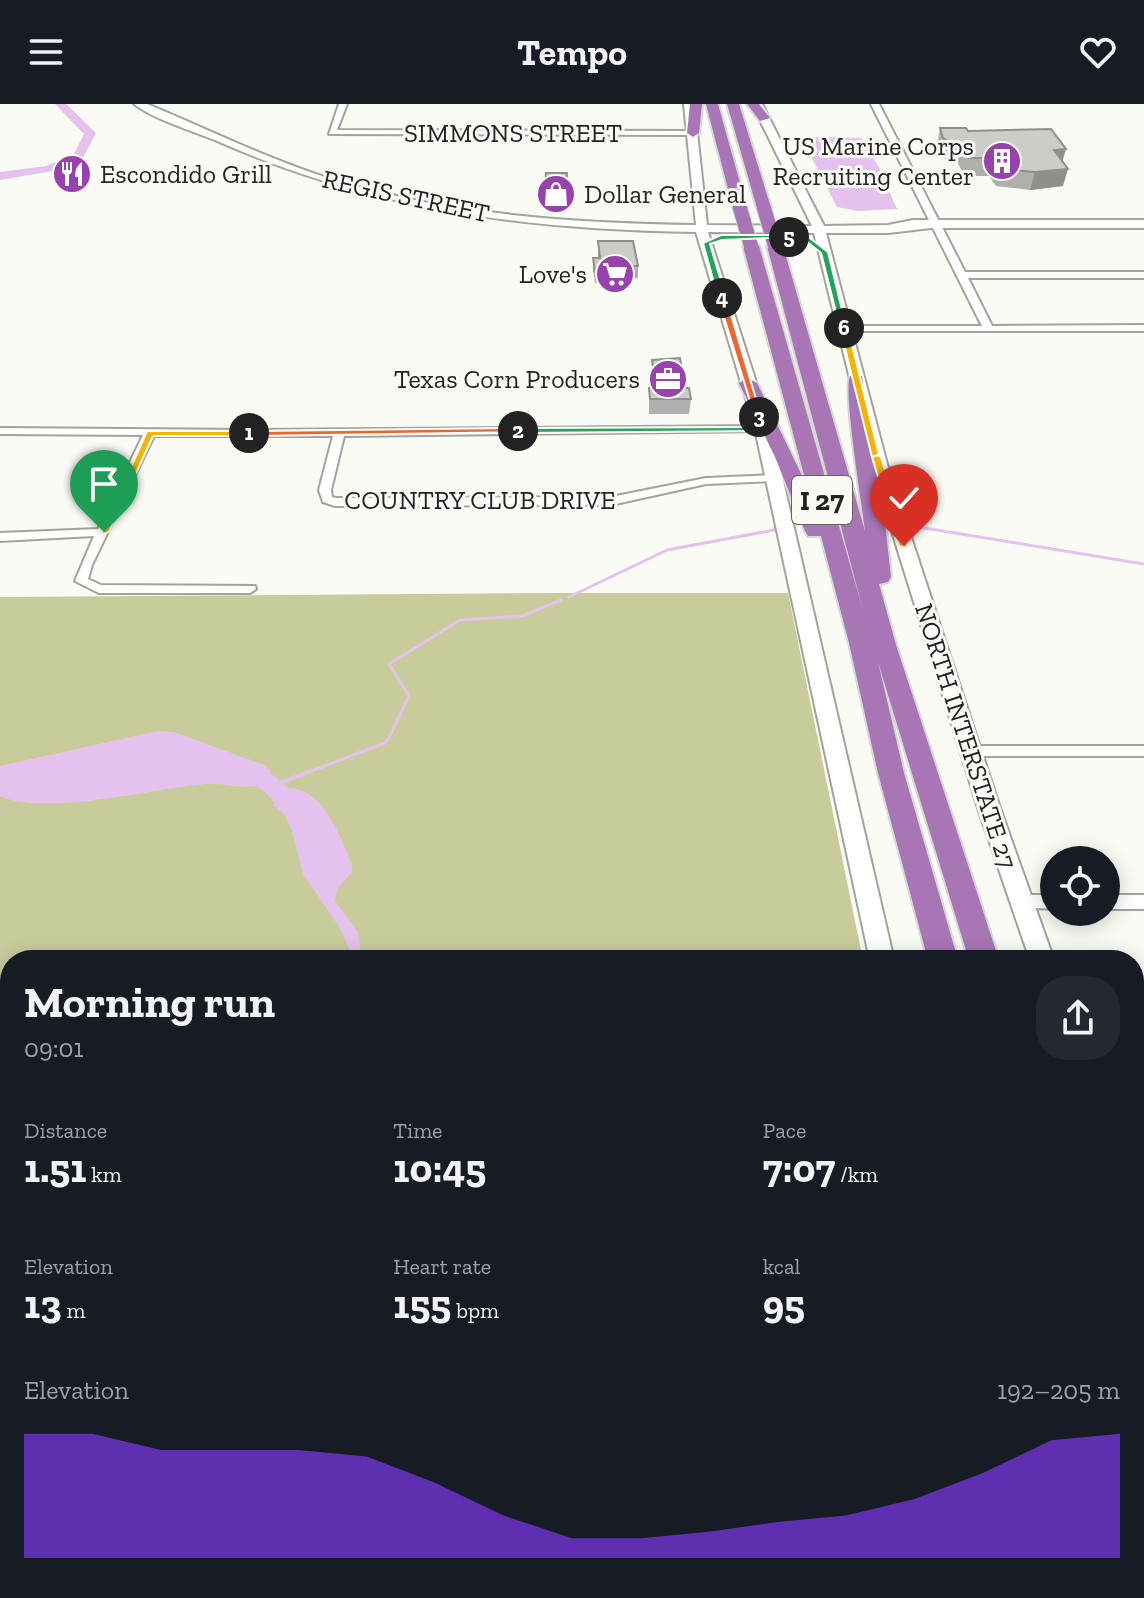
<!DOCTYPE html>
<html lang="en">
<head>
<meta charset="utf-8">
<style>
  :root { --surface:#171b24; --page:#242831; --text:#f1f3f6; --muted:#9ea1a6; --accent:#7c3aed }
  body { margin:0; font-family:"Zilla Slab",serif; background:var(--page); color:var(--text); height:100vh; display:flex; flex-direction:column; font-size:30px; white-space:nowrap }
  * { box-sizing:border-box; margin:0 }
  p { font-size:26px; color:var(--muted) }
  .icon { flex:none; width:44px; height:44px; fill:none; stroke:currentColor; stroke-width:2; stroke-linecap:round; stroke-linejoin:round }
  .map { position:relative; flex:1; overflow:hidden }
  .side { position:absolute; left:0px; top:846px; width:1144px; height:648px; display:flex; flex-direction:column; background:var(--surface); border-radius:32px 32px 0 0; box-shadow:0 4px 20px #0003 }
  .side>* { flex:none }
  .tools { position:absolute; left:1040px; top:742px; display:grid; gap:16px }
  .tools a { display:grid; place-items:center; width:80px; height:80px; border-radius:50%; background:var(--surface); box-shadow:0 4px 20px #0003; font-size:40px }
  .pin { position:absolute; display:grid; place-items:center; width:68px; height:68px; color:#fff; margin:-82px -34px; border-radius:50% 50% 50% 0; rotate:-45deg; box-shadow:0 0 8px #0007 }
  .pin .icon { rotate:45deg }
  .km { position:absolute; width:40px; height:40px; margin:-20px; border-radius:50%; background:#222; color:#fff; font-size:22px; line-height:40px; text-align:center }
  .round { display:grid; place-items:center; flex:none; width:84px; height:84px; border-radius:32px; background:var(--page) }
  .overview { display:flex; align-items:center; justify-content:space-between; height:136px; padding:0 24px }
  h1 { font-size:44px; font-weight:700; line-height:60px }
  .metrics { display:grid; grid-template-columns:repeat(3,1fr); gap:12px; height:136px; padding:8px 24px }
  .metrics div { display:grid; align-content:center }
  .metrics b { font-size:40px; font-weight:700 }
  .metrics small { font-size:22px; font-weight:400 }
  .metrics p { font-size:22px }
  .chart { height:224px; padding:16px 24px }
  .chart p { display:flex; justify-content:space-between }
  .chart svg { width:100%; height:144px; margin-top:8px; fill:var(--accent); opacity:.7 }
  header { display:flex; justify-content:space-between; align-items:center; height:104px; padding:0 24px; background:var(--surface); font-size:36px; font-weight:700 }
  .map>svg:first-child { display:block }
  .green { fill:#c8cc9b }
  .water { fill:#e5c2ee }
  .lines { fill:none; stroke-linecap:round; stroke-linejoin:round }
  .stream-far1 { stroke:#e5c2ee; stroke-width:3 }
  .stream { stroke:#e5c2ee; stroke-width:4 }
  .river { fill:#e5c2ee; fill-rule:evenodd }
  .street-casing { stroke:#a3a39e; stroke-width:4 }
  .secondary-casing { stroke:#a3a39e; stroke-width:4 }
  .highway-casing { stroke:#d7d7d7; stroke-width:4 }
  .street { fill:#fff; fill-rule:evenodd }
  .secondary { fill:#fff; fill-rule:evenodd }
  .highway { fill:#a875b5; fill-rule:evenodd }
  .highway-bridge-casing { stroke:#d7d7d7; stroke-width:16; stroke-linecap:butt }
  .highway-bridge { stroke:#a875b5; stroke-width:14 }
  .wall { fill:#afb0ab }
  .shaded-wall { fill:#8f908b }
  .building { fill:#cccdc7; stroke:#8f908b; stroke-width:2 }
  .split-1 { fill:#f5b400; stroke:#fff; stroke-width:2 }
  .split-2 { fill:#f0652b; stroke:#fff; stroke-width:2 }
  .split-3 { fill:#22a559; stroke:#fff; stroke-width:2 }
  .split-4 { fill:#f0652b; stroke:#fff; stroke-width:2 }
  .split-5 { fill:#22a559; stroke:#fff; stroke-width:2 }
  .split-6 { fill:#22a559; stroke:#fff; stroke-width:2 }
  .split-7 { fill:#f5b400; stroke:#fff; stroke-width:2 }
  .split-8 { fill:#f5b400; stroke:#fff; stroke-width:2 }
  .labels { text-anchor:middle; stroke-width:6; stroke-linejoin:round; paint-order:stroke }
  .far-street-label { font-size:26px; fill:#232321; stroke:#fafbf5 }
  .far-poi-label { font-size:26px; fill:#232321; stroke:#fafbf5; text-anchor:end }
  .shield { fill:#fafbf5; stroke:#646461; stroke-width:2 }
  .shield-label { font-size:28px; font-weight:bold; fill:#232321 }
</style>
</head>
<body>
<header><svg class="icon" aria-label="menu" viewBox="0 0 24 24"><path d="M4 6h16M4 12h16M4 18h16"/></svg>Tempo<svg class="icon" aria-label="heart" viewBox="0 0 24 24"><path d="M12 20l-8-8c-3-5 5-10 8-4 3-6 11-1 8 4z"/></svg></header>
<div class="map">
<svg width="1144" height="1494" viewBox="0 0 1144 1494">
  <rect width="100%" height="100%" fill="#fafbf5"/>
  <path class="green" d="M552,489H788L863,856H10V1484H993L995,1494H0V493Z"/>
  <path class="water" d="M812,33L860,34L867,38L871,51L888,77L886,80L897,105L858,107L837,103L804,39L805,35Z
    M158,627L174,628L264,661L270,666L271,673C254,691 227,678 206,680C155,684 44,713 0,692V662Z
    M288,684C324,684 340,733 352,760V768L337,785L335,797L358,828L362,856H354L340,824L303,770L292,727L284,710L274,702L276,689Z"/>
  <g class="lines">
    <path class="stream-far1" d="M906,421L1144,460
      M569,493L667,446L774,426
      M306,669L385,639L389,634L409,592L389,560L460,516L522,512L561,496"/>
    <path class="stream" d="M272,682L311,667"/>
    <path class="river" d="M55,0H66L96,29L83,54L53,67L0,76V68L46,62L74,50L84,30Z
      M236,660L275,672L309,705L313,711L309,717C286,724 276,694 259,684C250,679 237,677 228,674L225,668L228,662Z
      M134,1484H172L169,1494H131Z"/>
    <defs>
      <path id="street" d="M339,0H347L337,26L693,27L697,29L693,31L329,30Z
        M871,0H879L965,168H1144V174H968L992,222L1144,221V227H841V223L844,222H982Z
        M763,322L767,323V327L344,332L331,386L332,393L336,394L611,393L706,374L774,371L780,374L774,377L706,380L611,401L335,402L323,398L319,386L333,332H154L92,461L88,475L101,481L255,482L256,485L250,489H99L75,477L94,432L0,437V429L98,425L143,331L0,330V324L252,326Z
        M970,642H1144V652H970L963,647Z
        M1021,791H1054V805L1015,803L1013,798L1015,793Z
        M1106,791H1144V805H1106Z"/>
      <path id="secondary" d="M134,0H147C207,25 266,54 328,74C447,111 572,119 696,121L684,0H694L707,121L812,122L752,0H762L824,122L888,121L913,116H1144V124H931L888,129H826L887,360L1000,704L1054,856H1030L978,704L871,360L814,129L708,128L771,325L894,856H870L755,325L696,128C524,125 376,107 217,37C191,26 157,17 134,0Z
        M1134,1104L1144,1108V1161L1134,1157Z
        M1005,1484H1039L1041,1494H1007Z"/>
      <path id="highway" d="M690,0H702L699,29L693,33L687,29Z
        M706,0H718L747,104L745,107L740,108L733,104Z
        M727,0H739L771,104L769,107L764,108L757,104Z
        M747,0H759L770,14L760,17Z
        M751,137L759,142L863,506L767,142L770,139L775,137L783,142L865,427C862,401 843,286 850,272H862L864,288L880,373L891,473L888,478L879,480L896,541L999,856H969L878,558L904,669L958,856H928L878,669L849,539L821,432H808L805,427L775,353L739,279L748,274L757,279L807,382L743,142Z
        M1134,1264L1144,1269V1381L1134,1377Z
        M1134,1466L1141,1469L1144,1494H1073L1071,1484H1134Z"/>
    </defs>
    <use href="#street" class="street-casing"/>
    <use href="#secondary" class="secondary-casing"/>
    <use href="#highway" class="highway-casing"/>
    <use href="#street" class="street"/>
    <use href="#secondary" class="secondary"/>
    <use href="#highway" class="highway"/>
    <defs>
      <path id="highway-bridge" d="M740,104L751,142
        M764,104L775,142"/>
    </defs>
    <use href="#highway-bridge" class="highway-bridge-casing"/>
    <use href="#highway-bridge" class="highway-bridge"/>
  </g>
  <path class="wall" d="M940,24L968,27L1063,58V82L1030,86L996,82L989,72H965L957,58H949L940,51L937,41Z
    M546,69H567L566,98H546Z
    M598,137L638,162V174H628V177L595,179L593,166V154H598Z
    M652,256L685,284L691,295L689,310H649V284H653L652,271Z"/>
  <path class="shaded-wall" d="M1066,45L1061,62L1054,46Z
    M1068,65L1063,82L1030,86L1035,68Z
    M94,1484H114L109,1494H89Z"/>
  <path class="building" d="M940,24H966L968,27L1051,25L1066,45L1054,46L1068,65L1035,68L1000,65L993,54H969L961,41H953L943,34Z
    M546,69H567L566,84H545Z
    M598,137H633L638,162H628L629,166L595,168L593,154H600Z
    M680,254L685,284H689L691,295H650L649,284H656L652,256Z
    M3,1427L10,1430V1484H94L89,1494H0V1432Z"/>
  <path class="split-1" d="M147,327H249L254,329L249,332H153L109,428L101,431Z"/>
  <path class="split-2" d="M518,324L522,328L249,332L245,329L249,327Z"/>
  <path class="split-3" d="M756,311L764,313L767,327L518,329L514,327L518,324L758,323Z"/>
  <path class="split-4" d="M722,192L726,194L762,315L755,313L718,194Z"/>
  <path class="split-5" d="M721,131H789L793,133L722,136L710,140L726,194L722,197L718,194L703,139Z"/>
  <path class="split-6" d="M787,132L810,134L828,148L847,226L840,224L821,149L806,137L787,135Z"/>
  <path class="split-7" d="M844,222L848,224L880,355L872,353L840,224Z"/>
  <path class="split-8" d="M877,351L881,353L908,444L899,442L872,353Z"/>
  <defs>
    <symbol id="building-disc" viewBox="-11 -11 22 22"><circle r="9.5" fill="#9941ae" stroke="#fafbf5"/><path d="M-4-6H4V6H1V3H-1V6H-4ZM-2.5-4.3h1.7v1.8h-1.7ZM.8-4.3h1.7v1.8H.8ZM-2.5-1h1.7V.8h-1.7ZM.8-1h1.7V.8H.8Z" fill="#fff"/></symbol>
    <symbol id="restaurant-disc" viewBox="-11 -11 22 22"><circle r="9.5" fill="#9941ae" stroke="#fafbf5"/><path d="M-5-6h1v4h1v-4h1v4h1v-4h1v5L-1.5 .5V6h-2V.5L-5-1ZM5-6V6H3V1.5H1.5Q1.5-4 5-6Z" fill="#fff"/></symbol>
    <symbol id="shop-disc" viewBox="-11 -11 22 22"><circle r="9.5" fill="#9941ae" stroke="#fafbf5"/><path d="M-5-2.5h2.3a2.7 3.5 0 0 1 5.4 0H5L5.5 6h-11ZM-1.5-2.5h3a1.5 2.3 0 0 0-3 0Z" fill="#fff"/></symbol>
    <symbol id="supermarket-disc" viewBox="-11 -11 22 22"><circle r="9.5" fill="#9941ae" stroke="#fafbf5"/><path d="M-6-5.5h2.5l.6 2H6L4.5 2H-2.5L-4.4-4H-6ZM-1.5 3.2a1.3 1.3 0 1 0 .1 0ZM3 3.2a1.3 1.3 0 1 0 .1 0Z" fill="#fff"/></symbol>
    <symbol id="office-disc" viewBox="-11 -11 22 22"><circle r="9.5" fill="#9941ae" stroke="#fafbf5"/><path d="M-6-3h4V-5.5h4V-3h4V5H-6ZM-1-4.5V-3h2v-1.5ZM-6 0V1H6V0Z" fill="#fff"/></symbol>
  </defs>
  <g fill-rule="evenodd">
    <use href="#building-disc" x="980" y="35" width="44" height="44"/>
    <use href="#restaurant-disc" x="50" y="48" width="44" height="44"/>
    <use href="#shop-disc" x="534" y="68" width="44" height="44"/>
    <use href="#supermarket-disc" x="593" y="148" width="44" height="44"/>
    <use href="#office-disc" x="646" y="253" width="44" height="44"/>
  </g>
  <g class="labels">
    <g class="far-street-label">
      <text x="513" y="38">SIMMONS STREET</text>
      <text transform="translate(406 92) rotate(12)" y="9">REGIS STREET</text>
      <text x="480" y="405">COUNTRY CLUB DRIVE</text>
      <text transform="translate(966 632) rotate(72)" y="9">NORTH INTERSTATE 27</text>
    </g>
    <g class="far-poi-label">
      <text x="974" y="51">US Marine Corps<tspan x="974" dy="30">Recruiting Center</tspan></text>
      <text x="100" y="79" text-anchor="start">Escondido Grill</text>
      <text x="584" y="99" text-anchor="start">Dollar General</text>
      <text x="587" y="179">Love's</text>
      <text x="640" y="284">Texas Corn Producers</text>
    </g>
    <rect class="shield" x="792" y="372" width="60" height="48" rx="6"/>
    <g class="shield-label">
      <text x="822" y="406">I 27</text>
    </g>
  </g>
</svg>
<div class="tools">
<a><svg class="icon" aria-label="locate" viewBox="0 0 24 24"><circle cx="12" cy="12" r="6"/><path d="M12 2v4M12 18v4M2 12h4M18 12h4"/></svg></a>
</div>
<div class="pin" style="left:104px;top:428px;background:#1e9e55"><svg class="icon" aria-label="arrive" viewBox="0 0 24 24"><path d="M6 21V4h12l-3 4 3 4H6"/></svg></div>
<div class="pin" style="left:904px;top:442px;background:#d93025"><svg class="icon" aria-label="check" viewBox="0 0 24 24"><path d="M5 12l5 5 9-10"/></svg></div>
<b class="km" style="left:249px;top:329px">1</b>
<b class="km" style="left:518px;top:327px">2</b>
<b class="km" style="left:759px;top:313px">3</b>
<b class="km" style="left:722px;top:194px">4</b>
<b class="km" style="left:789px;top:133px">5</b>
<b class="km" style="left:844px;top:224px">6</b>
<section class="side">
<div class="overview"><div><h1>Morning run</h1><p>09:01</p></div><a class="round"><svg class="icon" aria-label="share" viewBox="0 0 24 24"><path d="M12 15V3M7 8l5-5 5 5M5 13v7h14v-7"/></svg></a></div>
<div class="metrics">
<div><p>Distance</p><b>1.51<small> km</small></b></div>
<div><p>Time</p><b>10:45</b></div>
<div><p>Pace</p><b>7:07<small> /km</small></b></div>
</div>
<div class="metrics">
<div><p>Elevation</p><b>13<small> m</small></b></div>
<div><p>Heart rate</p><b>155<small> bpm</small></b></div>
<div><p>kcal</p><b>95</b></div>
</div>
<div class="chart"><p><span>Elevation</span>192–205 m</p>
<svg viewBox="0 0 160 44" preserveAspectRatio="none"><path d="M0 44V6L10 6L20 11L30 11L40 11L50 13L60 21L70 31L80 38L90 38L100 36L110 33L120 31L130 26L140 18L150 8L160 6V44z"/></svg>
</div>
</section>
</div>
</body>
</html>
